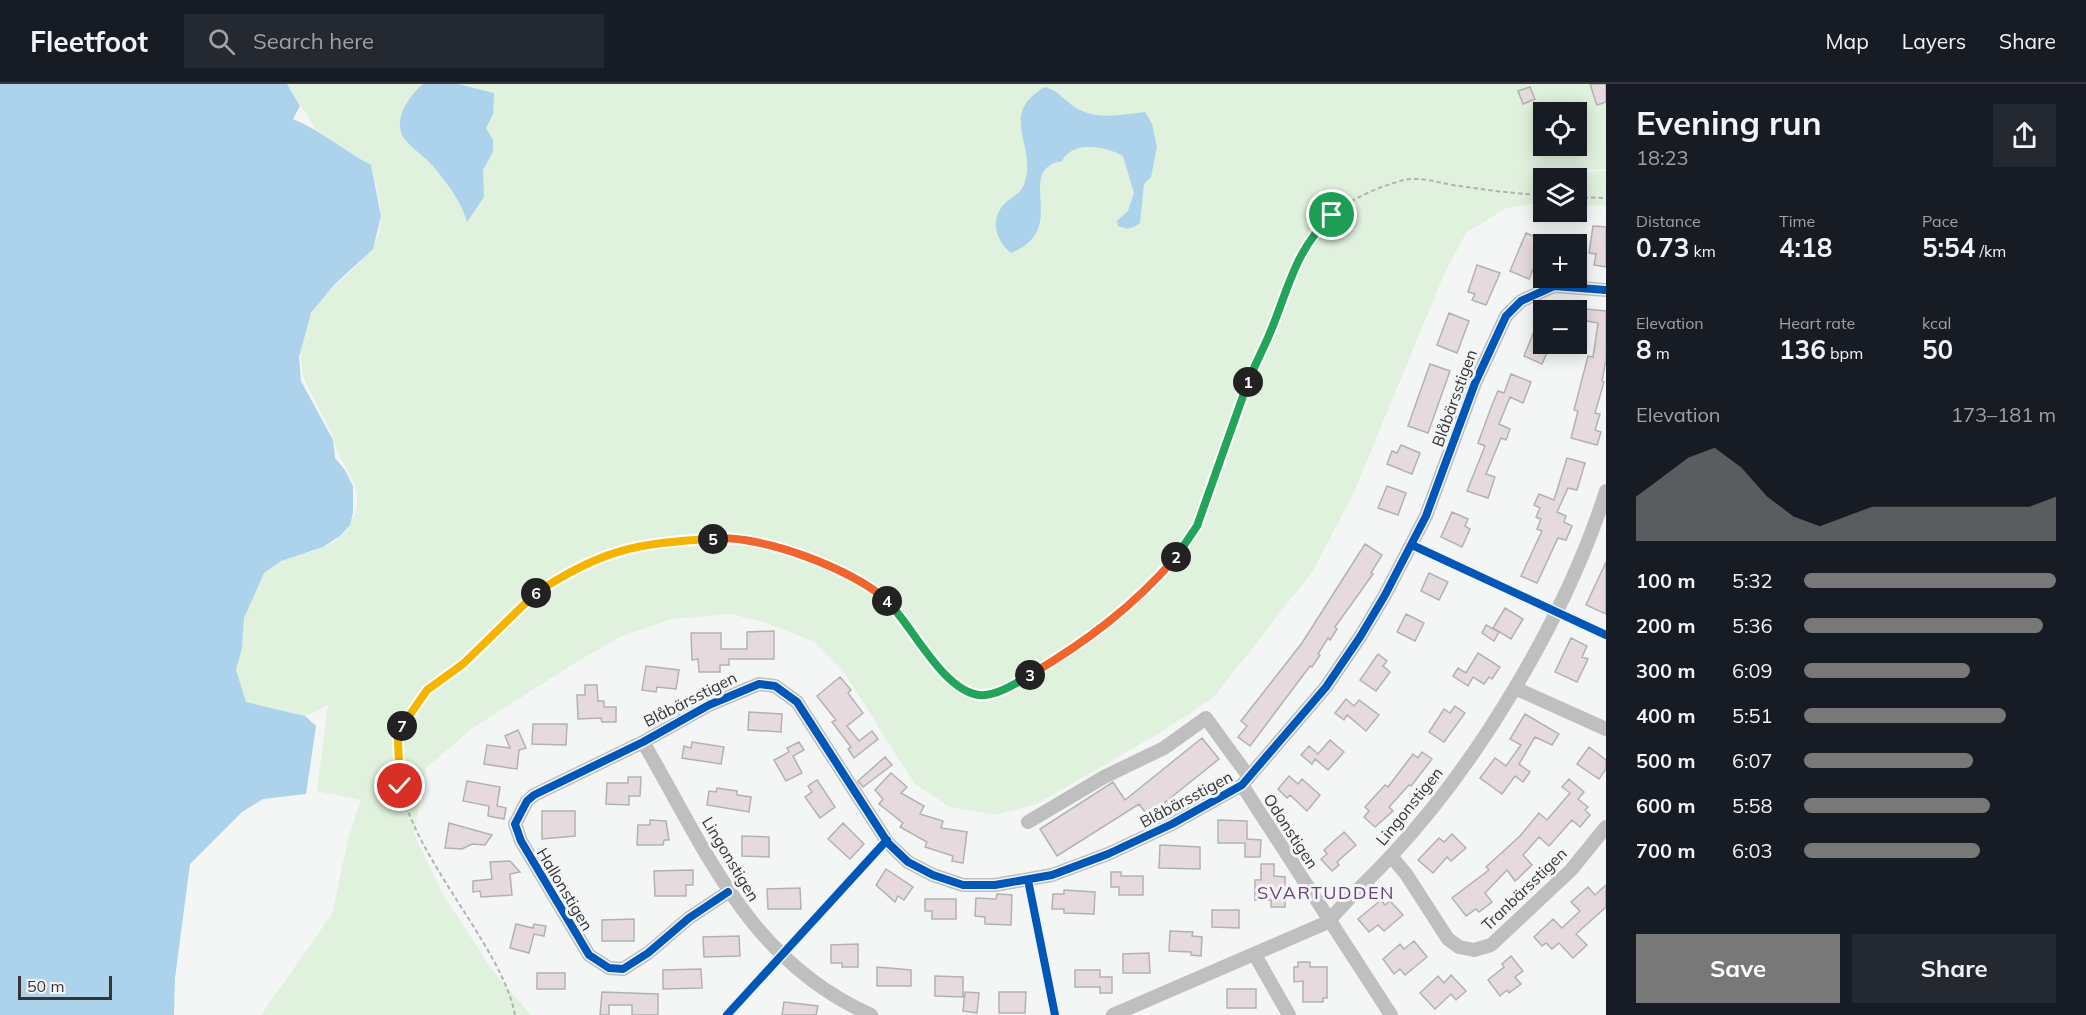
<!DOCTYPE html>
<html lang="en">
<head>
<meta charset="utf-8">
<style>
  :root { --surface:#171b24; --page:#242831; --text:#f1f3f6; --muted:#9ea1a6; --line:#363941; --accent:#787879 }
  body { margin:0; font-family:Mulish,sans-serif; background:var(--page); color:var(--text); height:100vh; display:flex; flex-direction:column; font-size:22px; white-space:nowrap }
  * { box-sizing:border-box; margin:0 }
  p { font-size:20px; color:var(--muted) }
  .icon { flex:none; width:33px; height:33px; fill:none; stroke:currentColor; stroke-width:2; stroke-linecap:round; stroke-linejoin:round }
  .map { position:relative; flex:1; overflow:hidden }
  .side { display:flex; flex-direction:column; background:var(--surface); width:480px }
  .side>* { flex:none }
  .fabs { position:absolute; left:1533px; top:18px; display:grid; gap:12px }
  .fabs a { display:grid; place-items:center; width:54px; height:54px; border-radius:0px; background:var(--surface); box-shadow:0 3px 15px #0003; font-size:30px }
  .scale { position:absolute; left:18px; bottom:15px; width:94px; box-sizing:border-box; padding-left:6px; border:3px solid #353536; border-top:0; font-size:16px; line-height:21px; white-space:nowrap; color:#353536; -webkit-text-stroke:4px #f3f5f6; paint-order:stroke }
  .pin { position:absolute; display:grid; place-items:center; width:51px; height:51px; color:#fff; margin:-26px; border:3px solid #fff; border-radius:50%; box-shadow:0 2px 6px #0007 }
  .km { position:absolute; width:30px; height:30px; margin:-15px; border-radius:50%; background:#222; color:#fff; font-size:16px; line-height:30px; text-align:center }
  .round { display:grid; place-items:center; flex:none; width:63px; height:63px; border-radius:0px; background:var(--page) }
  .summary { display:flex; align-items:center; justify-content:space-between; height:102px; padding:0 30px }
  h1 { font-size:33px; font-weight:700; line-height:45px }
  .metrics { display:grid; grid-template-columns:repeat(3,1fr); gap:9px; height:102px; padding:6px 30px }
  .metrics div { display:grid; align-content:center }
  .metrics b { font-size:26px; font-weight:700 }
  .metrics small { font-size:16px; font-weight:400 }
  .metrics p { font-size:16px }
  .chart { height:168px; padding:12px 30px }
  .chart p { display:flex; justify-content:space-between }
  .chart svg { width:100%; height:108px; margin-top:6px; fill:var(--accent); opacity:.7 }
  .button { display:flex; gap:12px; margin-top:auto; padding:12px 30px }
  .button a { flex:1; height:69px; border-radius:0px; background:var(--accent); color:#fff; font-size:24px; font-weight:700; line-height:69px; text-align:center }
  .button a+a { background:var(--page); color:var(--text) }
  ul { padding:0 30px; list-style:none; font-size:20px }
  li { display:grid; grid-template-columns:96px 72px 1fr; align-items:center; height:45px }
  li i { height:15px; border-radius:8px; background:var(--accent) }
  header { display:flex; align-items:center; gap:36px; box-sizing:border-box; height:84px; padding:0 30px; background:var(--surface); border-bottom:2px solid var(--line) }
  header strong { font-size:28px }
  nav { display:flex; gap:33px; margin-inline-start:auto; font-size:21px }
  .search { width:420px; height:54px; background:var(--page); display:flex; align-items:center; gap:15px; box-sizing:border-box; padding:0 21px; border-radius:0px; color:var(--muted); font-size:22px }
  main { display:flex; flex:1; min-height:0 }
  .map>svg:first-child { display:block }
  .green { fill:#e0f1dd; fill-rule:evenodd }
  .water { fill:#acd3eb }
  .building { fill:#e6dade; stroke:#b2b2b2; stroke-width:1.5 }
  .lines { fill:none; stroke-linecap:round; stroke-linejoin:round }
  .path { stroke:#b2b2b2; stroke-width:2; stroke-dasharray:4.5 3; stroke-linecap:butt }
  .minor { stroke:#c0bfbf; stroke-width:14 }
  .cycleway-casing { stroke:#f3f5f6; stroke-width:11 }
  .cycleway { stroke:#0057b8; stroke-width:8 }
  .split-1-casing { stroke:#fff; stroke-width:12 }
  .split-2-casing { stroke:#fff; stroke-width:12 }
  .split-3-casing { stroke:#fff; stroke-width:12 }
  .split-4-casing { stroke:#fff; stroke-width:12 }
  .split-5-casing { stroke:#fff; stroke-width:12 }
  .split-6-casing { stroke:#fff; stroke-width:12 }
  .split-7-casing { stroke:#fff; stroke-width:12 }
  .split-8-casing { stroke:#fff; stroke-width:12 }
  .split-1 { stroke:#22a559; stroke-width:8 }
  .split-2 { stroke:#22a559; stroke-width:8 }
  .split-3 { stroke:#f0652b; stroke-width:8 }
  .split-4 { stroke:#22a559; stroke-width:8 }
  .split-5 { stroke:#f0652b; stroke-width:8 }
  .split-6 { stroke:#f5b400; stroke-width:8 }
  .split-7 { stroke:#f5b400; stroke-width:8 }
  .split-8 { stroke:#f5b400; stroke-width:8 }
  .labels { text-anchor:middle; stroke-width:6; stroke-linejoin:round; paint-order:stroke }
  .street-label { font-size:16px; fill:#353536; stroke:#f3f5f6 }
  .neighbourhood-label { font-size:18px; letter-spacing:1.5px; fill:#69427b; stroke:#f3f5f6 }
</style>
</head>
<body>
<header>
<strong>Fleetfoot</strong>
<div class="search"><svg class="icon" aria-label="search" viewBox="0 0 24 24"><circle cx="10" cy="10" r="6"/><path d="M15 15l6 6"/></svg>Search here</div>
<nav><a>Map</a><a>Layers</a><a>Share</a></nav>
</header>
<main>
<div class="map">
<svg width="1606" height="931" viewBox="0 0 1606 931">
  <rect width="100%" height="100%" fill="#f4f5f5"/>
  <path class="green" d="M287,0H1606V85L1571,88L1606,87V122L1577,120L1576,94H1544L1543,118L1506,124L1466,149L1445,188L1354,408L1313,487L1213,614L1161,648L1037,720L995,731L950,723L914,699L844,588L813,557L766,539L731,530L672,535L622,552L573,580L470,646L426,684L414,750L444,812L492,886L531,931H261L332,830L348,756L361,716L317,707L328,621L305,632L246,618C242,607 235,594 237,583C238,574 242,566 242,556C244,535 248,505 264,488C291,461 337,479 355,429C363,409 349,390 340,374C335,365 334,354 329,344C317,317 298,297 301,265C306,198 384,186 381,130C380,114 375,97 371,81L332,58L315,44ZM1544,28H1576V62H1544Z"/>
  <path class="water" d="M0,0H287L300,22L293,35C322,47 344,67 371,81L381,132L373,165L334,201L311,229L299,273L301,297L333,356L335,374L345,386L353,402V429L350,441L340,452L323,463L281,477L264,489L244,534L242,564L236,586L246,618L305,632L316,642L306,710L263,715L242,728L190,780L175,894L174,931H0Z
    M423,0H458L494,9L493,30L486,44L493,56V68L483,86L484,113L467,138C462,118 446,98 433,82C425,73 414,66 406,57C390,38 409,12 423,0Z
    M1045,3C1058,7 1059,11 1068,18C1091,38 1118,31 1145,28L1152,40L1157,63L1151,93L1144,100L1140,139C1132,145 1128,146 1118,142L1117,137L1128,127L1134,109L1123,72C1104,62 1074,56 1062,77C1058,78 1052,79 1049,82C1024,99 1065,148 1011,169C998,159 990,140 1001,124C1009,112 1022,113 1026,94C1034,57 999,30 1045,3Z"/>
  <path class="building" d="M1590,0H1606V18L1597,21Z
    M1530,3L1535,15L1523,20L1518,7Z
    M1593,142L1606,143V183L1594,181L1596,170L1589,169Z
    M1526,149L1545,157L1529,195L1510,187Z
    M1477,181L1500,189L1486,221L1472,216L1475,210L1468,208Z
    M1576,224L1606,227V276L1602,297L1604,298L1595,329L1600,330L1595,346L1601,348L1597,361L1571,354L1578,327L1574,326L1588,272L1593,273L1598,239L1576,235Z
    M1543,225L1544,260H1551L1542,280L1524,272Z
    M1449,229L1469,237L1457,269L1437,261Z
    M1430,280L1450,287L1428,349L1408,342Z
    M1511,290L1531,298L1523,319L1510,313L1499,340L1510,345L1506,356L1501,354L1486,390L1495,393L1488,414L1467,407L1485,362L1478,359L1492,321L1498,307L1504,309Z
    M1401,361L1420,369L1412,390L1387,380L1392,367L1397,369Z
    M1567,374L1585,379L1577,406L1568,404L1557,428L1566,432L1564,438L1572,442L1566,456L1558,454L1537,499L1521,492L1542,447L1537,445L1541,435L1536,433L1540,424L1534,421L1539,410L1554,416Z
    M1387,402L1406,409L1398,431L1378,424Z
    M1452,428L1468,435L1465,442L1470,445L1462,463L1441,453Z
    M1365,460L1382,471L1371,489L1373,490L1335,543L1337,545L1330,556L1328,554L1318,570L1320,571L1312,583L1310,582L1250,662L1238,653L1247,642L1241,637L1302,559Z
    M1606,478V530L1586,521Z
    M1429,489L1448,498L1439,516L1421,507Z
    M1505,524L1523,535L1511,555L1493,544Z
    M1406,530L1424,539L1415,557L1397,548Z
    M1486,541L1499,548L1494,557L1482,549Z
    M774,547V575H729V581H720V588H699L698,575L692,576L691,549H721V565H747V548Z
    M1571,554L1587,562L1582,573L1588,575L1577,598L1555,588Z
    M1478,569L1500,583L1492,595L1489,593L1484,600L1473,593L1468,602L1453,592L1458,584L1466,589Z
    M1378,570L1387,577L1383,582L1390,588L1376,607L1360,596Z
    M646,582L679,586L676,605L657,603L656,608L642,606Z
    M840,593L851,606L848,609L863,629L847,642L859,657L872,647L878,655L854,674L848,665L851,663L832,638L836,636L817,612Z
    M585,601H597L598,617H604V623H616V638H602L601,634L578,635L577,611H585Z
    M1346,615L1354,622L1359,616L1379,631L1366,647L1347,631L1344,636L1335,629Z
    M1455,622L1465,629L1444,658L1429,648L1444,625L1450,629Z
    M749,628L782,630L781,648L748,646Z
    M1525,630L1559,650L1552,661L1535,653L1519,680L1530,688L1523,698L1515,692L1502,710L1480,694L1495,674L1506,682L1521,661L1510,655Z
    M533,640H567L566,661L532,660Z
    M518,646L526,664L519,666L517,685L484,680L487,661L510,664L505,652Z
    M1202,654L1219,675L1148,732L1139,720L1057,772L1040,745L1113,698L1125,716Z
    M1330,656L1344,668L1328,686L1315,675L1312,680L1301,671L1309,662L1318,670Z
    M692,658L724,663L721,680L682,674L684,662L691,664Z
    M799,658L804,666L793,672L802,689L786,697L774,676L789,668L787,664Z
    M1589,663L1606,676V685L1599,695L1577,680Z
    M1422,668L1432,675L1411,702L1409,701L1389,723L1393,727L1375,743L1364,733L1369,727L1365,723L1385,701L1388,703L1413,670L1418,674Z
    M885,673L892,681L863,703L858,697Z
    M891,689L907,703L901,709L924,722L920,730L943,737L941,744L967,748L963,779L952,777L953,772L925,763L927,758L900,743L903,739L879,720L883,715L875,706Z
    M1289,692L1298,700L1302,695L1320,711L1307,727L1290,711L1287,714L1278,705Z
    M628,693H641L640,712H629V721L606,720L607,699H628Z
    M1569,695L1584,708L1578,715L1588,723L1585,726L1590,731L1580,743L1572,736L1549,762L1539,753L1523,771L1532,781L1515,797L1507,786L1485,809L1492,818L1479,828L1476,825L1466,832L1452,814L1489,786L1486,783L1520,752L1539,729L1547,736L1570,709L1562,703Z
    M817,696L835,723L820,734L805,713L812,708L808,702Z
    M467,697L500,703L497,722L506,724L504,735L488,732L489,722L463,717Z
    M717,704L737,707V711L751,713L749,728L707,721L709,707L716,708Z
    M542,727H575V752L542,755Z
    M650,736L666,737L669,756H664L663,761H637L638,741H650Z
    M1218,736L1247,737V755L1261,756L1260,773H1245V759H1218Z
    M449,739L492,751L485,761L472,760L462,765L445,764Z
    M843,739L864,760L850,775L828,755Z
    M1344,748L1356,761L1337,778L1339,781L1332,787L1321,775L1327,770L1324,766Z
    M1452,750L1466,764L1451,777L1447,773L1433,789L1418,776L1439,754L1444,758Z
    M742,752L769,753V773L742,772Z
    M1160,761L1200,763V785L1159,784Z
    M510,777L520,788L510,790L512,811L481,813L480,807L473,808V797L492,795L490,778Z
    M1261,780H1274V792L1285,793V823H1271V816H1255V796H1261Z
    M886,785L913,803L904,816L898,812L895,818L876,801Z
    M693,786V801H686V812H655L654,787Z
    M1111,788H1121V792H1143V811H1119V803H1111Z
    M1606,801V823L1576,850L1587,861L1573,874L1559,859L1552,865L1546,859L1542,862L1534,853L1553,835L1562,844L1580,827L1571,818L1588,803L1595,811Z
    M800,804L801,825H768L767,805Z
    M1064,806L1095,808L1094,830L1064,829V825H1052L1053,810H1064Z
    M997,810L1012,811L1011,841L985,840V833L975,832L976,814L996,815Z
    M925,815H956V835H932V827H925Z
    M1381,816L1385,821L1390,817L1403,831L1384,847L1378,841L1369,848L1358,835Z
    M1212,826H1239V844L1212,843Z
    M634,835V857H602V836Z
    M516,840L533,844L534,840L546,842L544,852L534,850L529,869L510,864Z
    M1170,847L1193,848L1192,852L1202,853L1201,872L1191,871V868L1169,867Z
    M739,852L740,872L704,873L703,853Z
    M1414,857L1427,873L1405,891L1400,885L1394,890L1383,875L1400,860L1404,865Z
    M858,860V883H842V879H831V861Z
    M1149,869L1150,889H1123V870Z
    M1511,872L1523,887L1515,893L1521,900L1509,909L1507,906L1500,912L1488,896L1504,883L1502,880Z
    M1298,878H1310V883H1327V914H1323V918H1303V897L1294,898V883H1298Z
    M877,883L911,886V902H877Z
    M701,885L702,904L663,905V886Z
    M1075,886H1100V893H1112V909H1100V903H1075Z
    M537,889H565V905H537Z
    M1451,891L1466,907L1456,916L1451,910L1435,925L1420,909L1438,892L1444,899Z
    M935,892L963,893V913L935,912Z
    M1227,905H1256V924H1227Z
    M602,908L658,910V931H632V921H609V931H600Z
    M965,908L979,909L977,929L963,927Z
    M999,908H1026L1025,929H999Z
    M784,918L818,922L816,931H782Z"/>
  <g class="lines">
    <path class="path" d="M1576,113L1606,114
      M515,931C499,842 350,718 412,626C428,602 453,589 474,569C495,550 518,521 542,505C597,469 635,459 700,455C724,454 751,453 774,461C786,464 797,471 809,476C832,485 855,492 876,507C890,517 896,530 906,543C912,550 920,556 925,563C937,578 946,594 963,604C985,617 1004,606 1024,595C1086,561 1165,506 1197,441C1216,402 1224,358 1240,317C1250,291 1263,266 1274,240C1283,217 1289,192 1300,170C1320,130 1362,107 1404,96C1421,92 1442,100 1460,102C1488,106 1515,110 1544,111"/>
    <path class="minor" d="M1515,604L1606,645
      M643,658C707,767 748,876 871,931
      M1242,701L1391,931
      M1028,738L1104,693L1164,664L1206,634L1249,693
      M1391,772L1406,790L1448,855L1459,863L1474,866L1491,861L1521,833L1571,786L1606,743
      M728,808L689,834L648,869L623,885L609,884L589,871L521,757L515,740L527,717L534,711L643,658L709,621L759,600L775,602L797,618L888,759L908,778L933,791L963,801H995L1052,791L1108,770L1172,740L1242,701L1326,603L1360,553L1385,511L1426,432L1475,299L1506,232L1521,217L1554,202L1606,206
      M1255,871L1289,931
      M1113,931L1328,838C1348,814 1370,795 1391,772C1480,677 1567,530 1606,407"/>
    <defs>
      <path id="cycleway" d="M1412,461L1606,551
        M1028,796L1055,931
        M728,808L689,834L648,869L623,885L609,884L589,871L521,757L515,740L527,717L534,711L643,658L709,621L759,600L775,602L797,618L888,759L908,778L933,791L963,801H995L1052,791L1108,770L1172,740L1242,701L1326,603L1360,553L1385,511L1426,432L1475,299L1506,232L1521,217L1554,202L1606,206
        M727,931L887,756"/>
    </defs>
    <use href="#cycleway" class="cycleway-casing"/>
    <use href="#cycleway" class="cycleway"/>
  </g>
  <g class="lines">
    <defs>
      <path id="split-1" d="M1248,298C1255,280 1265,262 1272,244C1290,199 1296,166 1332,131"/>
      <path id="split-2" d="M1176,473L1197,442L1248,298"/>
      <path id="split-3" d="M1030,591C1086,558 1134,522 1176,473"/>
      <path id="split-4" d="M887,517C912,541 942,606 979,611C995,613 1017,599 1030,591"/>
      <path id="split-5" d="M713,455C757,449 856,486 887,517"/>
      <path id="split-6" d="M536,509C601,466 636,459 713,455"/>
      <path id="split-7" d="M402,642L427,606L463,580L536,509"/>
      <path id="split-8" d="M400,702L398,656L402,642"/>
    </defs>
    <use href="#split-1" class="split-1-casing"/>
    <use href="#split-2" class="split-2-casing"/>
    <use href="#split-3" class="split-3-casing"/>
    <use href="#split-4" class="split-4-casing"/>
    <use href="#split-5" class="split-5-casing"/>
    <use href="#split-6" class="split-6-casing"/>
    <use href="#split-7" class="split-7-casing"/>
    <use href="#split-8" class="split-8-casing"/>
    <use href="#split-1" class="split-1"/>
    <use href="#split-2" class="split-2"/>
    <use href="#split-3" class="split-3"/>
    <use href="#split-4" class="split-4"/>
    <use href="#split-5" class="split-5"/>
    <use href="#split-6" class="split-6"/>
    <use href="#split-7" class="split-7"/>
    <use href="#split-8" class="split-8"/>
  </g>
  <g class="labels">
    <g class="street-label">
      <text transform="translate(1454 314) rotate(-70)" y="6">Blåbärsstigen</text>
      <text transform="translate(690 615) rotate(-27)" y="6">Blåbärsstigen</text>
      <text transform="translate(1186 715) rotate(-28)" y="6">Blåbärsstigen</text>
      <text transform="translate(1409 722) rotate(-51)" y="6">Lingonstigen</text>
      <text transform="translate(1291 747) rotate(57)" y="6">Odonstigen</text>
      <text transform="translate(731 775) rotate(59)" y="6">Lingonstigen</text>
      <text transform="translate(565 805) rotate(59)" y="6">Hallonstigen</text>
      <text transform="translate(1524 805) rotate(-44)" y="6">Tranbärsstigen</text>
    </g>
    <g class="neighbourhood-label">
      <text x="1326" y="815">SVARTUDDEN</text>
    </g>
  </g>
</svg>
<div class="fabs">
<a><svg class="icon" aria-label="locate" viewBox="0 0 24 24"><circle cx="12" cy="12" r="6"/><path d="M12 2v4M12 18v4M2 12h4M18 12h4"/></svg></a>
<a><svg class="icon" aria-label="layers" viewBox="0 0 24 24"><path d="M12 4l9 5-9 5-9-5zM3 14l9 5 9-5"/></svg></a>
<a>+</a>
<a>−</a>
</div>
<div class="scale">50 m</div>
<div class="pin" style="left:1332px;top:131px;background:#1e9e55"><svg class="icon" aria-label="arrive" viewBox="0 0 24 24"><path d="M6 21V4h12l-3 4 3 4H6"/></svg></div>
<div class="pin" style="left:400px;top:702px;background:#d93025"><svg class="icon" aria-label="check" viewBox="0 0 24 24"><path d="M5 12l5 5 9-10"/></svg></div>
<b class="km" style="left:1248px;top:298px">1</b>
<b class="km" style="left:1176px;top:473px">2</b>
<b class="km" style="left:1030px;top:591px">3</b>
<b class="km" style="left:887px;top:517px">4</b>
<b class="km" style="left:713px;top:455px">5</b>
<b class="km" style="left:536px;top:509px">6</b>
<b class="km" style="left:402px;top:642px">7</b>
</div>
<section class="side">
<div class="summary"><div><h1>Evening run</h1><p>18:23</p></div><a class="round"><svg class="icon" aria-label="share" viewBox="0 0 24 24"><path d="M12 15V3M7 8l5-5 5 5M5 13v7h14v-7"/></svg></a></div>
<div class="metrics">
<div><p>Distance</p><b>0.73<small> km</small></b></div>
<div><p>Time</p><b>4:18</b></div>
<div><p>Pace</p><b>5:54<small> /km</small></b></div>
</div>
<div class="metrics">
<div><p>Elevation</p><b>8<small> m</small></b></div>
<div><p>Heart rate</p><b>136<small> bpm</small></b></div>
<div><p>kcal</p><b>50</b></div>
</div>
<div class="chart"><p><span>Elevation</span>173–181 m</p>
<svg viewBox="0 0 160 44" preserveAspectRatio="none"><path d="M0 44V26L10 18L20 10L30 6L40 14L50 26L60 34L70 38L80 34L90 30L100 30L110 30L120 30L130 30L140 30L150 30L160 26V44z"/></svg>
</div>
<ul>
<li><b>100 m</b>5:32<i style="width:100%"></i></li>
<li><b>200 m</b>5:36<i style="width:95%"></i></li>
<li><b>300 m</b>6:09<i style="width:66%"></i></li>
<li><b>400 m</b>5:51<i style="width:80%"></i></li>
<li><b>500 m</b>6:07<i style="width:67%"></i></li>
<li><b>600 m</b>5:58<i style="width:74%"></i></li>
<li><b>700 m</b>6:03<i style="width:70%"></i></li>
</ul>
<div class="button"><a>Save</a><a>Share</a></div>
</section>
</main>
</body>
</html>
